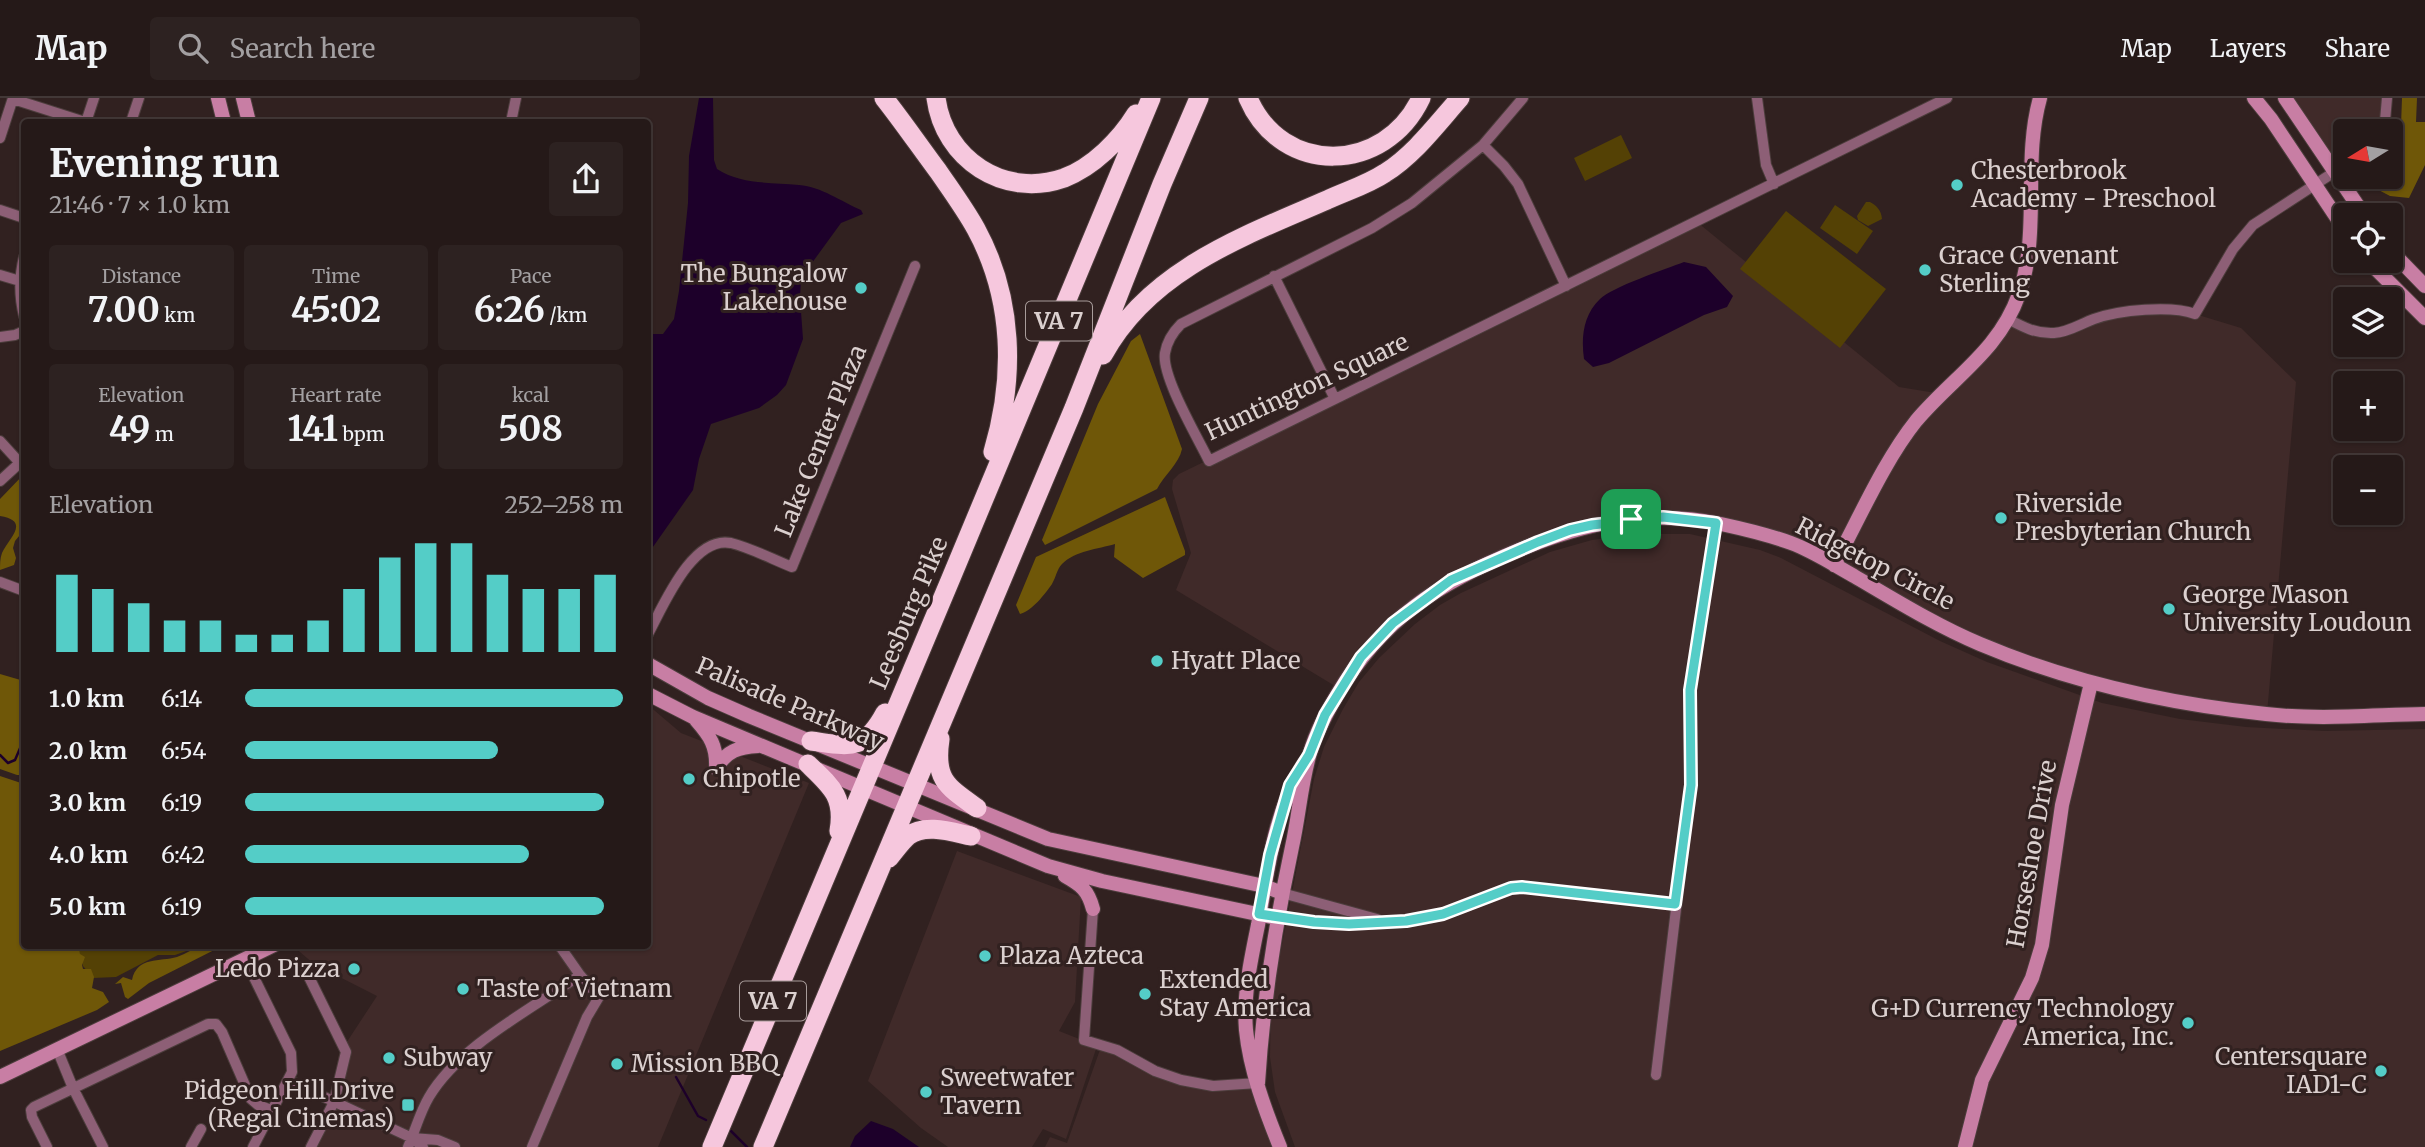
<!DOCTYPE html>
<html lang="en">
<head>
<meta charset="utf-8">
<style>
  :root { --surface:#251918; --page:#2d2221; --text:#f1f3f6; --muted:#a3a0a2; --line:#423837; --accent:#54cdc7 }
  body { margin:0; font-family:Merriweather,serif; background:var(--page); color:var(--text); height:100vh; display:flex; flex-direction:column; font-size:26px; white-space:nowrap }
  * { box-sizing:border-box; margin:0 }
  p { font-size:23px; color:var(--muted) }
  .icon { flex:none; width:38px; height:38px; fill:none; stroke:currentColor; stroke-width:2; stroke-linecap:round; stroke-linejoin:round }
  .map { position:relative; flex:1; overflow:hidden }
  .side { position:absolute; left:21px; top:21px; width:630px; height:830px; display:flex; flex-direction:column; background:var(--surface); border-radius:7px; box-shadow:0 2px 5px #0004,0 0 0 2px var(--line) }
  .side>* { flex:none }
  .needle { width:46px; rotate:259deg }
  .fabs { position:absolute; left:2333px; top:21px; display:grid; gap:14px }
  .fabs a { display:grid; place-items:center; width:70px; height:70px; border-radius:7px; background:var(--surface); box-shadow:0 2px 5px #0004,0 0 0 2px var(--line); font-size:35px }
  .pin { position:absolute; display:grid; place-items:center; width:60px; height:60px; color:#fff; margin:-30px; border-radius:14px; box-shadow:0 4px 10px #0006 }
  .round { display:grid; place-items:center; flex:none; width:74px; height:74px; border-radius:7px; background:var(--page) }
  .summary { display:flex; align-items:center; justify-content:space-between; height:119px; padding:0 28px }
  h1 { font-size:38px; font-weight:700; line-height:52px }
  .metrics { display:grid; grid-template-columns:repeat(3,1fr); gap:10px; height:119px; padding:7px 28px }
  .metrics div { display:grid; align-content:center; border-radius:7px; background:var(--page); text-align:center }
  .metrics b { font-size:35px; font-weight:700 }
  .metrics small { font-size:19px; font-weight:400 }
  .metrics p { font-size:19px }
  .chart { height:196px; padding:14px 28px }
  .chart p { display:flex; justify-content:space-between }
  .chart svg { width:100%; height:126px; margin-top:7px; stroke:var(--accent); stroke-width:6 }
  ul { padding:0 28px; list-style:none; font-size:23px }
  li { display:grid; grid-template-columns:112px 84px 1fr; align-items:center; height:52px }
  li i { height:18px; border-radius:9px; background:var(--accent) }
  header { display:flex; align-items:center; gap:42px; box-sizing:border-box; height:98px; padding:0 35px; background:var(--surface); border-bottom:2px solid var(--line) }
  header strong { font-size:33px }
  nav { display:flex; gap:38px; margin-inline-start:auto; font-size:24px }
  .search { width:490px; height:63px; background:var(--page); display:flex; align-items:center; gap:18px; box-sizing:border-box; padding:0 24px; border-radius:7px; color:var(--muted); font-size:26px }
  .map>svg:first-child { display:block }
  .built { fill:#402a29 }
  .green { fill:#544105 }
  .forest { fill:#6f5708 }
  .water { fill:#1d002a }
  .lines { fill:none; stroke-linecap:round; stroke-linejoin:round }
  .stream { stroke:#1d002a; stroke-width:2.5 }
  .street-casing { stroke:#4c3d3c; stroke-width:12 }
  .secondary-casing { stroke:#4c3d3c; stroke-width:16 }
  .highway-casing { stroke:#4c3d3c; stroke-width:21 }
  .street { stroke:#8d5f76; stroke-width:10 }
  .secondary { stroke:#c87ea4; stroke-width:14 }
  .highway { stroke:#f6c7dd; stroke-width:19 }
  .route-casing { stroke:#fff; stroke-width:14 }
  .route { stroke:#54cdc7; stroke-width:9 }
  .poi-dot { fill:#54cdc7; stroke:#312120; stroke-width:2.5 }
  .labels { text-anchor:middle; stroke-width:6; stroke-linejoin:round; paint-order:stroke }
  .shield { fill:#312120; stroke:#a89c9a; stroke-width:2 }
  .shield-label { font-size:23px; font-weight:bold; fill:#dbd0cf }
  .poi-label { font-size:24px; fill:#dbd0cf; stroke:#312120; text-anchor:start }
  .street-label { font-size:24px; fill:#dbd0cf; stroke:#312120 }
</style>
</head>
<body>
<header>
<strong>Map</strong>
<div class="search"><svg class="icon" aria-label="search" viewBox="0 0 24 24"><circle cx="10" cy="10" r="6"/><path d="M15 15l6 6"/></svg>Search here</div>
<nav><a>Map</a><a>Layers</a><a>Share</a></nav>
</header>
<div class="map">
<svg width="2425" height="1049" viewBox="0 0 2425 1049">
  <rect width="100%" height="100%" fill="#312120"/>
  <path class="built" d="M2285,0H2387L2381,33H2345V67L2335,73Z
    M1697,124L1899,289L1942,296L2008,221L2041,235L2110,217L2195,216L2241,230L2296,284L2267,616L2199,606L2019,562L1792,445L1678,420L1570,432L1419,505L1340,591L1176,492L1191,455L1172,391L1173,382L1179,376Z
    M1639,436H1690L1760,452L1781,460L1940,543L1987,564L2102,605L2180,621L2246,629L2324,633L2425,631V1049H1295L1275,994L1270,959L1271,903L1314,681L1324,649L1343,611L1359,584L1379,560L1415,526L1440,507L1461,495L1550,454L1592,442Z
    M648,607L681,635L809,685L658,1049H304L332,996L339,956L377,898L314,866L293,848L648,847Z
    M957,753L1081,799L1075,904L1059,933L1097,948L1066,1041L1043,1031L1032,1049H948L921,1030L868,983Z
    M1102,946L1181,982L1258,985L1280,1049H1045L1050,1039L1067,1045Z"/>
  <path class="green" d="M1621,37L1632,60L1585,83L1574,60Z
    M1866,104H1870C1877,108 1881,112 1882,121L1868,128L1858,122L1857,118Z
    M1835,107L1873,133L1857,156L1820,130Z
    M1786,113L1886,191L1840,250L1740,171Z
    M77,847H203L175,857H158L116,879L93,880L83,868Z"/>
  <path class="forest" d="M2402,0H2417L2416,24H2425V67L2409,100L2390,98L2371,88L2377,79H2390L2391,58L2396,50L2401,28Z
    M1140,236L1182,351C1179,366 1164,377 1157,391L1045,447L1042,442L1098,306L1131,243Z
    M24,376V432L15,443L13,450L16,460L14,467L0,472C0,466 0,460 2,455C9,440 31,423 0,418V401Z
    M1165,399L1185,453V457L1143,480L1114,459L1115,446C1098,451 1075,453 1062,466C1057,471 1056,479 1052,486C1045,496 1032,513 1020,516L1016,507L1036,459Z
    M0,576L24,583V677H17L0,671Z
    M0,678L24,686V847H78L80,856L85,859L82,867L83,871H91L94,879L92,890L103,894L109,904L97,912L0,953Z
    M202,847H224L149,885L128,901L125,899L121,885L115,886L123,879L132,882C137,858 160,864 177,859C186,856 194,850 202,847Z"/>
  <path class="water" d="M699,0H713L714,62L717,71C742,87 771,84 799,87C822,89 840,103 861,112L863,116L841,125L801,180L800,200L803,241L786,287L777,297L759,310L711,326L699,361L693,392L648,456V236H663L674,221L679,193L688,105L689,58Z
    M1684,164L1706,169L1733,198L1727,209L1704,217L1609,265L1593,269L1584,261C1581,240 1583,217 1600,201C1612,189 1666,171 1684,164Z
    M871,1023L893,1031L919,1049H850L855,1038Z"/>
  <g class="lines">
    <path class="stream" d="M0,657L8,665L15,662L24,641
      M676,979L698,1018L706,1022
      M731,1033L747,1049"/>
    <defs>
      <path id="street" d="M1523,0L1483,47L1412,105L1372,130L1181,226C1173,234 1167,243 1165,255C1161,278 1198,340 1209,363L1947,0
        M1757,0L1766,67L1774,86
        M13,1L85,24
        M86,24L94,0
        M131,24L139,0
        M511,24L516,0
        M2381,33L2385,23L2387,0
        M0,40L13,0
        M1483,47L1504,68L1518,86L1566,188
        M0,112L24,120
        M24,159C19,179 19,198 24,218
        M0,177L20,183
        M1274,178L1335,301
        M2008,221C2023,229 2036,236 2054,235C2069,234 2080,226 2094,221C2119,212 2171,207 2195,216L2233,151L2253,127L2345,67
        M0,239L15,237L24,233
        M0,343L20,365
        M0,383L24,361
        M0,484L24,493
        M648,536C663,509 692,437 731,445C751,450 772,461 792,469L915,168
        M1282,795L1377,821
        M1093,811L1084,942L1117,952L1155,973L1181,982L1213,988L1258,985
        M1276,820C1324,826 1377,830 1424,821C1453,815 1483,801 1511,790L1522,789L1675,806
        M245,861L291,955L292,974L253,1049
        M306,873L346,954L334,1004L311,1049
        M57,951L73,990L103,1049
        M1656,977L1691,687L1690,592L1716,425
        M288,982L412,1040L423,1049
        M412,1040L438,1042L455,1049
        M47,1049L32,1019L31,1012L34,1009L208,926H216L222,934L251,1001L258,1007L271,1012
        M191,1049L201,1031
        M408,1049C415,1033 420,1014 429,999C459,948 532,911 580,877L559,847
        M532,1049L587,919L599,899L580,877"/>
      <path id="secondary" d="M218,0L224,24
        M243,0L249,24
        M2254,0L2271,21L2345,132
        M2285,0L2364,117
        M2390,152L2425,188
        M2368,163L2425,220
        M1834,467C1859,421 1884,363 1916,323C1953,279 1999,253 2019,196C2041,133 2022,64 2040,0
        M648,566L708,600L749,618L1048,741L1264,788L1282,795
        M648,596L693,619L1048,768L1102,783L1276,820
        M696,622C710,638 717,648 716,670
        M716,670C727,653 738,649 758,648
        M1065,778C1081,787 1088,792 1093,811
        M0,979L274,847
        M1258,985C1263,904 1275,828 1292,749C1299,718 1301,685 1310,655C1316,634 1326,616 1337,597C1381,521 1440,484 1519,452C1587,424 1649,411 1721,426C1744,431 1769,437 1791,445C1813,453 1834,467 1854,478C1895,502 1937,528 1980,546C2070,584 2169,606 2266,616C2318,622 2372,617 2425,616
        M1280,1049C1265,1012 1250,972 1246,932C1243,897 1251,861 1258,827C1268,771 1274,713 1305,664
        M1965,1049L1982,982L2032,880L2042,847L2062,707L2091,585"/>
      <path id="highway" d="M884,0C903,24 920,49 938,73C951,92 965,111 976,131C1014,201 1015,280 993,354
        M936,0C944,61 1004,101 1064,80C1093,69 1120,42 1136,16
        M1248,0C1282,79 1385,76 1421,0
        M1103,257C1149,172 1244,138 1327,102C1346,93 1367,87 1385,75C1414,57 1437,26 1460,0
        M940,641C934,681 946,688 977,710
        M811,643C850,648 864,654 885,615
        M808,666C831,688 845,699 839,733
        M889,760C895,753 901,744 908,738C925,725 952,734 971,738
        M712,1049C859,700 1006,350 1151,0
        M763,1049L1074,310L1162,86L1199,0"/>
    </defs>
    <use href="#street" class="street-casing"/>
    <use href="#secondary" class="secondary-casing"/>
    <use href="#highway" class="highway-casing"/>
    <use href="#street" class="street"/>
    <use href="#secondary" class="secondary"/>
    <use href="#highway" class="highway"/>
  </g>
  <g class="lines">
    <defs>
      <path id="route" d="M1663,419L1716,425L1690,592L1691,687L1675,806L1522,789L1511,790L1443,816L1406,823L1349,826L1314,824L1259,816L1270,757L1290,687L1309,657L1325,617L1361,559L1393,525L1451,482L1538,444L1570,432L1592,427Z"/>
    </defs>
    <use href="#route" class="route-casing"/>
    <use href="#route" class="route"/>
  </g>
  <g class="poi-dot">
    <circle cx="1957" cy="87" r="7"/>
    <circle cx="1925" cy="172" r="7"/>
    <circle cx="861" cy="190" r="7"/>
    <circle cx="2001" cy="420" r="7"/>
    <circle cx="2169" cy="511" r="7"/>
    <circle cx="1157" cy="563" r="7"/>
    <circle cx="689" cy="681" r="7"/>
    <circle cx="985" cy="858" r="7"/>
    <circle cx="354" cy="871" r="7"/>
    <circle cx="463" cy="891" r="7"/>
    <circle cx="1145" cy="896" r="7"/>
    <circle cx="2188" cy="925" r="7"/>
    <circle cx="389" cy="960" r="7"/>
    <circle cx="617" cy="966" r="7"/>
    <circle cx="2381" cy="973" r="7"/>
    <circle cx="926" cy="994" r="7"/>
    <rect x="401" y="1000" width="14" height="14" rx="3.5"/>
  </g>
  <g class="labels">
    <g class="shield">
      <rect x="1026" y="203.5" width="66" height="39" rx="5"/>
      <rect x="740" y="883.5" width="66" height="39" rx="5"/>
    </g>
    <g class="shield-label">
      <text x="1059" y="231">VA 7</text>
      <text x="773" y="911">VA 7</text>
    </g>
    <g class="poi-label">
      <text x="1971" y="81">Chesterbrook<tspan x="1971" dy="28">Academy - Preschool</tspan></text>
      <text x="1939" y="166">Grace Covenant<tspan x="1939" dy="28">Sterling</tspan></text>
      <text x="847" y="184" text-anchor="end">The Bungalow<tspan x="847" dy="28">Lakehouse</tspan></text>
      <text x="2015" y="414">Riverside<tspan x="2015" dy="28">Presbyterian Church</tspan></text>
      <text x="2183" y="505">George Mason<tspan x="2183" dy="28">University Loudoun</tspan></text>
      <text x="1171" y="571">Hyatt Place</text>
      <text x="703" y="689">Chipotle</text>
      <text x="999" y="866">Plaza Azteca</text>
      <text x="340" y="879" text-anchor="end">Ledo Pizza</text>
      <text x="1159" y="890">Extended<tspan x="1159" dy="28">Stay America</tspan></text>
      <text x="477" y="899">Taste of Vietnam</text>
      <text x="2174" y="919" text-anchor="end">G+D Currency Technology<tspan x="2174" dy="28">America, Inc.</tspan></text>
      <text x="2367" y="967" text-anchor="end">Centersquare<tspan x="2367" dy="28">IAD1-C</tspan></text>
      <text x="403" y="968">Subway</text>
      <text x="631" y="974">Mission BBQ</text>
      <text x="940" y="988">Sweetwater<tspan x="940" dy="28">Tavern</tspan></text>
      <text x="394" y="1001" text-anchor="end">Pidgeon Hill Drive<tspan x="394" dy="28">(Regal Cinemas)</tspan></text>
    </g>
    <g class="street-label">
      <text transform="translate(1307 289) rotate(-25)" y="8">Huntington Square</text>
      <text transform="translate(821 343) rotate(-68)" y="8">Lake Center Plaza</text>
      <text transform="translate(1875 466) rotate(27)" y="8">Ridgetop Circle</text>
      <text transform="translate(909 515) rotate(-67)" y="8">Leesburg Pike</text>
      <text transform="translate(790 606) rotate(23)" y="8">Palisade Parkway</text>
      <text transform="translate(2032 756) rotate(-80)" y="8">Horseshoe Drive</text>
    </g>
  </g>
</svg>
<div class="fabs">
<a><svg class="needle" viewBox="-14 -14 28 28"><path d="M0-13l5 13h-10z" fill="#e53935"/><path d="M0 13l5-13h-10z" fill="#a3a0a2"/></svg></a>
<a><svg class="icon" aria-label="locate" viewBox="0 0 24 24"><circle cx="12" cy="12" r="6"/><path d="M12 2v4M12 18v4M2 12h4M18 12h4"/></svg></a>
<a><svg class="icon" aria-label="layers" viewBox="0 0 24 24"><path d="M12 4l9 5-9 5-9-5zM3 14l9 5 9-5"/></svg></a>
<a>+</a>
<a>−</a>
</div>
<div class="pin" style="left:1631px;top:421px;background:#1e9e55"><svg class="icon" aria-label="arrive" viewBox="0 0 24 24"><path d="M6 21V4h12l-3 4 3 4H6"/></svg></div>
<section class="side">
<div class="summary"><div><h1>Evening run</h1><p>21:46 · 7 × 1.0 km</p></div><a class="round"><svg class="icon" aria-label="share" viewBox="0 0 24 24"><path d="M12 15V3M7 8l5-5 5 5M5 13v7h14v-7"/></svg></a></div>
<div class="metrics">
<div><p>Distance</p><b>7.00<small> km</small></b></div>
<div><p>Time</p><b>45:02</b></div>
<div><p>Pace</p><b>6:26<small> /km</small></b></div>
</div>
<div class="metrics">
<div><p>Elevation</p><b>49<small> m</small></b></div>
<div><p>Heart rate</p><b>141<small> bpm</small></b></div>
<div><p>kcal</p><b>508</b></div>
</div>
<div class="chart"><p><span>Elevation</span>252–258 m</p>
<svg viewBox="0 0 160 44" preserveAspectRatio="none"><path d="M5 44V17M15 44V22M25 44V27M35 44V33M45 44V33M55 44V38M65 44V38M75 44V33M85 44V22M95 44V11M105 44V6M115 44V6M125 44V17M135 44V22M145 44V22M155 44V17"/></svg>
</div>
<ul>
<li><b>1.0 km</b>6:14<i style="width:100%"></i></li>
<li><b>2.0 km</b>6:54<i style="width:67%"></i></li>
<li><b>3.0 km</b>6:19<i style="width:95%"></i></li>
<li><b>4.0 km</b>6:42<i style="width:75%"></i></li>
<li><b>5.0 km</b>6:19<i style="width:95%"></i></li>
</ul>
</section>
</div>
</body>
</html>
